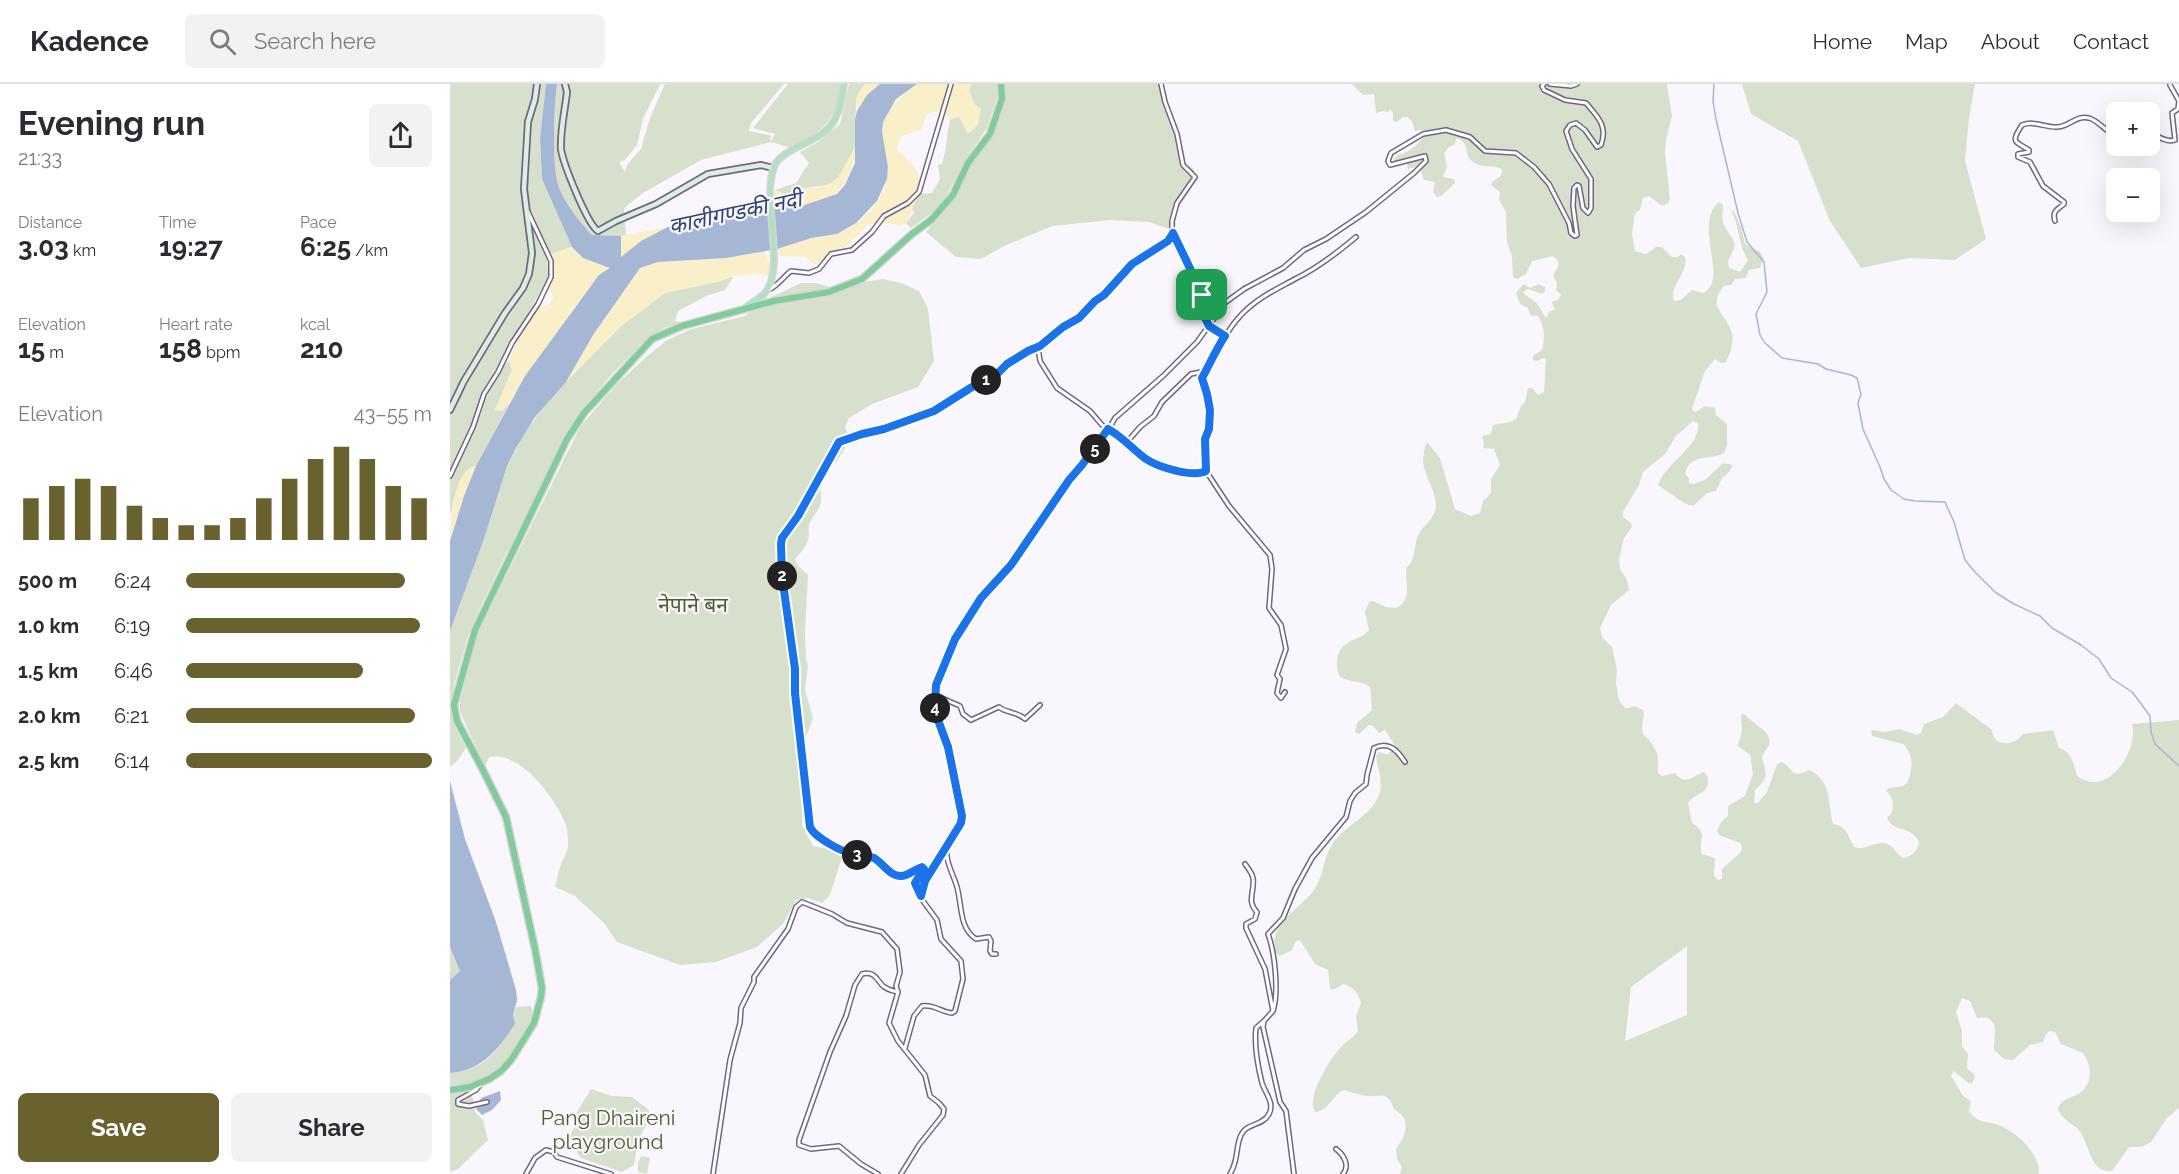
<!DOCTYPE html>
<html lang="en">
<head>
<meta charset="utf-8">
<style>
  :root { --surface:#fff; --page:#f2f2f3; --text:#2b2b33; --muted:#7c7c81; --line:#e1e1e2; --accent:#6a622e }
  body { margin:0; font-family:Raleway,"Noto Sans Devanagari",sans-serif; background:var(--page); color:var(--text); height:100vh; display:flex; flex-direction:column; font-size:22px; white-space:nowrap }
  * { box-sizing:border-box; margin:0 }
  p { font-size:20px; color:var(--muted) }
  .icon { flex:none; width:33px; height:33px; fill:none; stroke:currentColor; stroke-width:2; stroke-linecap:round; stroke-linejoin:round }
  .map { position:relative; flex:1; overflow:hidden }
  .side { display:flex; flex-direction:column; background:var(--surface); width:450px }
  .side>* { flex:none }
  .buttons { position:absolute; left:1656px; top:18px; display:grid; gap:12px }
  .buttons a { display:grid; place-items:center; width:54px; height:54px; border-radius:9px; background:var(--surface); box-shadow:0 6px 24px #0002; font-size:30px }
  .pin { position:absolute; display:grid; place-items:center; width:51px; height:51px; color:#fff; margin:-26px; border-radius:12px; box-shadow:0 3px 9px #0006 }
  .km { position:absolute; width:30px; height:30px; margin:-15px; border-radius:50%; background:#222; color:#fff; font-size:16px; line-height:30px; text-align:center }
  .round { display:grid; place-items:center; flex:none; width:63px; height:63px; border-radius:9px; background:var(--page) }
  .summary { display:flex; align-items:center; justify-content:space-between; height:102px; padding:0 18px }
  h1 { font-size:33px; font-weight:700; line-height:45px }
  .figures { display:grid; grid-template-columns:repeat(3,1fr); gap:9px; height:102px; padding:6px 18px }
  .figures div { display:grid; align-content:center }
  .figures b { font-size:26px; font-weight:700 }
  .figures small { font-size:16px; font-weight:400 }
  .figures p { font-size:16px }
  .chart { height:168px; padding:12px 18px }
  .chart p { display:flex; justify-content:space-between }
  .chart svg { width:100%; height:108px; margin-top:6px; stroke:var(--accent); stroke-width:6 }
  .button { display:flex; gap:12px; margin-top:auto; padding:12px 18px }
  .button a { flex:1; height:69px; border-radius:9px; background:var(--accent); color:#fff; font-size:24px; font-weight:700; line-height:69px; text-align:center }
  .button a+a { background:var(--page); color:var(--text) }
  ul { padding:0 18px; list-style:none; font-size:20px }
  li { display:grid; grid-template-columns:96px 72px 1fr; align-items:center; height:45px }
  li i { height:15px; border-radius:8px; background:var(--accent) }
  header { display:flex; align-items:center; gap:36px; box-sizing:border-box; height:84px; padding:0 30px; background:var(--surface); border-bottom:2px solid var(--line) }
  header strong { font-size:28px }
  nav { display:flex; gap:33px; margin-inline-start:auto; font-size:21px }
  .search { width:420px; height:54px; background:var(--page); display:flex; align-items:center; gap:15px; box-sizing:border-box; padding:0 21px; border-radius:9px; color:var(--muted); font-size:22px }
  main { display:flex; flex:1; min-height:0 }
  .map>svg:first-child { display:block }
  .green { fill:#d7e0cc; fill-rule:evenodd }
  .sand { fill:#f9efc9 }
  .water { fill:#a6b6d5 }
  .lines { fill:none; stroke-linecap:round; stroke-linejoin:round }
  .stream { stroke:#a6b6d5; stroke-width:1.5 }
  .street-casing { stroke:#706782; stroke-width:6 }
  .secondary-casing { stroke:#706782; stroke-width:8 }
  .primary-casing { stroke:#d6d5d7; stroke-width:8 }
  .highway-casing { stroke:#d6d5d7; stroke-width:9 }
  .street { stroke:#fff; stroke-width:3 }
  .secondary { stroke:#daefe1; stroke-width:4.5 }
  .primary { stroke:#b4e0c2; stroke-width:5 }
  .highway { stroke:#82cb9a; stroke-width:6 }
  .route-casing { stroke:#fff; stroke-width:12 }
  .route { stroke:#1a73e8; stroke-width:8 }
  .labels { text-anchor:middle; stroke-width:4.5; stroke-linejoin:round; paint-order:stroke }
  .park-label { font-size:21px; fill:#4c5e2c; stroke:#f9f7fd }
  .water-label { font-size:22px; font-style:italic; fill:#2f436e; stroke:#f9f7fd }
</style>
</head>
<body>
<header>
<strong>Kadence</strong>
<div class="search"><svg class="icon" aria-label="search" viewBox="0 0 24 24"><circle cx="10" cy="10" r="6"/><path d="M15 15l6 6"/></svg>Search here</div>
<nav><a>Home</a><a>Map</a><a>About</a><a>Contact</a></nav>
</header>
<main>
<section class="side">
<div class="summary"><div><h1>Evening run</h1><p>21:33</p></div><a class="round"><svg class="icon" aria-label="share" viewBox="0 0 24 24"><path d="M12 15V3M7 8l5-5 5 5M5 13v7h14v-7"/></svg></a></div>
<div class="figures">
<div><p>Distance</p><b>3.03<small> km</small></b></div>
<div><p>Time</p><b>19:27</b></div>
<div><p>Pace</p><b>6:25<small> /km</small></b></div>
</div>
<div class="figures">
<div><p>Elevation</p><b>15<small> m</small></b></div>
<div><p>Heart rate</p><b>158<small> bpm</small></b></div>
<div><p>kcal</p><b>210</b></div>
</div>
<div class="chart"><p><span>Elevation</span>43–55 m</p>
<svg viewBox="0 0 160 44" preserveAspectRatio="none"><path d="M5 44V27M15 44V22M25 44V19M35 44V22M45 44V30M55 44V35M65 44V38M75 44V38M85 44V35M95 44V27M105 44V19M115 44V11M125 44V6M135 44V11M145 44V22M155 44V27"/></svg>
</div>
<ul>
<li><b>500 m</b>6:24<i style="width:89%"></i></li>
<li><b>1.0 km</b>6:19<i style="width:95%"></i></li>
<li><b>1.5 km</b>6:46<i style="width:72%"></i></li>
<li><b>2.0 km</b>6:21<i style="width:93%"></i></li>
<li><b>2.5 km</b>6:14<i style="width:100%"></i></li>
</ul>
<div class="button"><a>Save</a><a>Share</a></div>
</section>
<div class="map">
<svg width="1729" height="1090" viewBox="0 0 1729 1090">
  <rect width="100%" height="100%" fill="#f9f7fd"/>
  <path class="green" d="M0,0H96L90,54L92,95L122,163L101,170L97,175L99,192L30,316L20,345L0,388Z
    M107,0H210L193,35L187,61L175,76L169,78L175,88L177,81L191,65L200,34L215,0H334L301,39L299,47L323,52L320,53L321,57L325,50L303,44L338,0H392C384,39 376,44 342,64L321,58L251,76L193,109L174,124L176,151L171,152L142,151C130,138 117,122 110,106C101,87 104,22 107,0Z
    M399,0H415L406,14L405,63L390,92L379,101L353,104L341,113L325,106L346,99L359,79L350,68L368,58L390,40Z
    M522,0H548L549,8L537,44L517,73L491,122L461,144L456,139L464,129L461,123L469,110L482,109L490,95L488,81L492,80C497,66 496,51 500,36L531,25L524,20L519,6Z
    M553,0H712C717,28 732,52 736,80L743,84L748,94L727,126L725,147L699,138L660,136L603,142L554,162L531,175L506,173L476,148L505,112L521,78L542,51Z
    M902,0H1217L1222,32L1216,56L1215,68L1220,115L1218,119L1212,122L1199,112L1193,114L1190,126L1185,129L1182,150L1185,167L1196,170L1206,163H1212L1222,173H1228L1231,170L1235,173C1239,189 1218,202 1224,217L1231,216L1242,206L1253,209C1280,196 1242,141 1269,118L1273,121C1273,127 1271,135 1274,141C1284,161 1290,154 1278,177L1279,184L1290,188L1298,176C1288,161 1290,144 1282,128L1283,126L1290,140L1295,160L1310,168L1314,174L1310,184L1299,186L1296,194L1285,195L1281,201L1274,202C1257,222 1274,228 1281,246C1285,255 1281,270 1275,279H1271L1265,275L1255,287L1242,325L1245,328L1255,322L1265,324L1266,331L1277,340V361L1275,368C1264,377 1239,368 1235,390L1239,394V399L1243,400L1255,396L1273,379L1283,381L1279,388L1272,394L1266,407L1257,409L1243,422L1234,419L1208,401C1215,379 1251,363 1248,339L1243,337L1225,353L1216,369L1193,388L1189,401L1173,428V433L1181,439L1182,443L1174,454L1169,476L1170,485L1177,496L1179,506L1161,521L1150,544L1152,553L1162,563L1167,586L1166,599L1169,616L1175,624H1179L1184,622L1193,626L1194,630C1189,657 1195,646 1205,665C1210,673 1207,681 1208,689L1212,692L1225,689C1236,702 1240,693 1254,688L1257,691C1262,710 1247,707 1238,719L1242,739C1260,750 1247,755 1252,770L1265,774L1264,792L1268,796L1272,795V785L1291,768L1292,763L1290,759L1269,751L1267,747L1271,738L1278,732V722L1295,712L1303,690L1300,671L1288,662L1292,646L1291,630L1296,631C1301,640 1323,646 1319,661C1317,665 1313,669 1312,674C1316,691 1320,693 1305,706L1304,719H1308L1317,708L1327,680L1331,678C1346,684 1338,696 1359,686C1382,696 1378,721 1383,740C1397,742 1398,752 1404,763C1415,767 1423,758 1434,759C1443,760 1446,771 1454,774C1463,772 1468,766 1469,757C1458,740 1442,749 1437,733L1441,730C1444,722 1443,712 1436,707L1439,704L1453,702L1457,699C1463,686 1464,670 1453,660L1422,652L1421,646L1435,648L1449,645L1467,651L1471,649L1474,640L1493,633L1506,619L1542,646C1543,664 1565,662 1573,650L1603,646L1609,664C1622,668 1623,679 1627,692C1657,715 1689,667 1682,640L1729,636V1024L1717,1034L1701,1058L1692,1063H1679L1662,1087C1640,1090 1639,1060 1631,1049C1624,1039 1611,1036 1608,1025C1611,1015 1618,1015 1626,1011C1643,1003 1643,982 1633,969L1611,960L1605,948L1600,947L1596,950L1593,958L1580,961L1563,976L1554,975L1544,966C1543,958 1550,937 1537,934C1534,933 1531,934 1527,934L1520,917L1512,914L1506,928L1512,947V962L1518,970L1517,984L1524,990L1525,994L1522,999H1518L1504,987L1501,992L1513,1012L1521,1017L1519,1027C1530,1042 1538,1035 1553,1043C1569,1051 1590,1070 1589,1090H950L952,1083L947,1075L946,1065C957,1049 962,1036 944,1025C937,1005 932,1014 917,1012C909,1010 902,1009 894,1006C882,1011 880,1026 865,1028C855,1013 882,971 894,960C899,955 904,954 908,947L906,933L911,919C908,909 904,903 893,900L885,905H880L878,886L865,880L850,856L846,857L842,866L830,872L826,869C824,861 823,854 827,847C834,831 854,820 864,806C874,792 873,773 883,759C896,740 923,732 930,708C933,695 927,685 926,672L929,668L938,671L944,660L935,646L929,649L923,642L919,641L909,650L905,648L907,639L922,626L920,603C911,596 900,599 890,593C884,581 886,564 899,558C907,553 913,554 919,546L915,528L919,518L923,517L936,523L946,524C963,517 955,498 956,484C965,477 964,465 967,454C971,442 986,435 986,422C985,396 965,387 977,358L990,374L1005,425L1021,432L1030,429L1033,417L1041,409V395L1050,381L1044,365L1033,364L1034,359L1032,352L1041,350L1043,341L1060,338L1066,335L1070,324L1075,318L1078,304H1082L1088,311L1094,308L1096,275L1094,274L1086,277L1082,275L1084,271L1092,266C1095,253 1095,243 1088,232L1080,231L1078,224L1070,220L1066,209L1073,200L1081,204L1088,200L1095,203V207L1092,210L1078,205L1073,208C1077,214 1083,215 1088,221C1091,225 1093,230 1096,234L1099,228L1105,225L1102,219L1103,217L1108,216L1111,211L1106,206L1107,199L1103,192C1107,183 1113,180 1103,172L1082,177L1076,190L1067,195L1063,193L1062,172L1057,158L1056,128L1049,116L1050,108L1041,101L1043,97L1051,92L1052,85C1043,81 1031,84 1023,78C1013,71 1021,60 1007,54L1004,61L999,63L994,69L997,83L993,93L1004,95L1005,99L991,112L987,113L983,108L985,98L974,96L969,82L958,85L956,78L944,76L947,71C957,70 975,58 974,46L965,47L962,37L957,33H953L947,38L943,37V29L940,26L938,28L933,27L926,29L924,10L913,11ZM1237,862V931L1175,957L1181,903Z
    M1292,0H1525L1519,34L1515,77L1536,155L1505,176L1459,174L1411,184L1380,137L1348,57L1301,30Z
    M284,192L275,206L256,212L228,227L225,237L233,239L216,243L198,254L163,289L131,327L113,353L77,435L57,468L30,524L18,552L4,601L1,627L6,645L16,664L8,676L0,683V547L34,455L57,382L74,351L97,317L171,242L215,209L267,198Z
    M433,195L451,199L469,207L478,225L484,277L468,303L422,320L399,334L395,343C407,363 377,383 371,400C369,406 372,412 371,418C369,428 359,436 359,442C358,445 359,448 359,451C358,461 351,468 345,475L348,482L358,491L355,549L356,575L358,581L355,606L363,634L356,653L351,707L353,724L352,741L363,762L378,765L392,773L380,811L372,819L358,814L346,816L333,840L307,863L266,878L230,881L167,858L155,840L125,812L105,803C107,796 108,788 111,781C113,774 119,767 118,760C118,754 118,747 116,741C106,715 70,666 39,673L35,683L14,637L10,627V616L28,549L130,343L166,301L195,274L217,256L242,245L295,232L312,218L351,199H366L379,203Z
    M59,277L62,286L45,326L52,327L61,317L26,382C7,386 5,416 0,432V396L32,327C35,312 47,286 59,277Z
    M0,863L10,887L0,896Z
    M81,922L84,933C70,957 53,990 24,998C17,1001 8,1000 0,1001V989C41,986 55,958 66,923Z
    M141,1005L162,1012L182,1013L199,1026L197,1039L188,1057L184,1081L172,1088L131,1074C129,1072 119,1054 120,1052C121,1048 125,1044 126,1039L122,1036Z
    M20,1007L24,1018L25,1028L33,1036L38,1056L8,1085L0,1088V1009Z
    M191,1072L200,1074L197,1090L188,1088V1080Z"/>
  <path class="sand" d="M415,0H430L417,11L407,27L406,14Z
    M467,0H522L519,6L524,20L531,25L528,41L518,50L509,33L500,36C495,26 486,26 477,30L471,46L451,52L447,66C481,92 472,104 456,139L449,142C441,137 433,141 425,138L418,141L396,163L381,169L365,181L355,173L329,172L327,165C339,162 350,156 362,153C371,151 381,152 389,149C414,138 440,111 438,82C437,73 433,64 432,55C429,29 449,14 467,0Z
    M405,63C403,114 370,125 324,121L325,106L341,113L354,104H366L386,97Z
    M218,143L191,157L171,174V152Z
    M122,163L133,174L160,184L125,222L108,249L75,292L61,317L52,327L45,326L62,286L59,277L70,251L89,224L99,220L103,214L101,207L98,206C103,192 104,184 101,170Z
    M314,167L321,182L320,192L301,190L284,192L267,198L215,209L171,242L116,298L143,251L190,184L208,178L276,174Z
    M26,382L14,412L0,457C0,437 3,387 26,382Z"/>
  <path class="water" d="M96,0H107C104,22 101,87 110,106C117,122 130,138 142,151L171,152V173L191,157L218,143L264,128L317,115L318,121L352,122L387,110L395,101L405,79V36L407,27L417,11L430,0H467L446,15L433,38L432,48L438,83L437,95L427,117L406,139L387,150L361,154L327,165L276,174L208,178L190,184L143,251L116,298L85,333L65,366L57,382L34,455L0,547V457L14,412L26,382L75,292L149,191L160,184L133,174L122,163L92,95L90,54Z
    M0,697L15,755L46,838L66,906L67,916L63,931L65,940C48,965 32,987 0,989V896L10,887L0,863Z
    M50,1007L51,1016L42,1026L32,1031L26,1025L31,1014Z"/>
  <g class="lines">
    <path class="stream" d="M1264,0L1263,17L1266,35L1288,129L1297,158L1314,178L1317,208L1306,230L1310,251L1314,258L1332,274L1368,280L1376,285L1401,291L1407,294L1411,310L1408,319L1413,345L1430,383L1434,395L1441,406L1454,415L1465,417L1495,418L1504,438L1515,476L1524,487L1545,508L1562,519L1590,532L1602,544L1631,561L1649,575L1661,594L1682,608L1689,617L1700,632L1701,648L1705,660L1729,682"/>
    <defs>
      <path id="street" d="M711,0L715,18L727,50L733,81L745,93L727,119L722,137V149L748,201L755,234L759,242L775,252
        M1100,0L1121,2L1127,0
        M1700,48C1707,52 1717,59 1725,56L1722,29L1728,25L1729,17L1720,1
        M1605,137C1602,127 1607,126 1614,120V118L1593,102L1580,78L1568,73V70L1579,68V66C1565,57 1560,59 1572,41C1585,36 1595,44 1608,43C1620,42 1626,31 1639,34C1649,37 1656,48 1666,52
        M318,206C327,203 333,193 341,187L359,189L369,185L381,170L402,166L422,148L434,132L458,119L469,108L501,0
        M588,263L590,277L607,304L640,327L652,341L678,357L694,374L706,380L739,389L749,390L756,387L779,422L820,471L822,485L819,524L831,541L836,565L827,591L830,595L827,609L831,614L835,608
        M678,357L690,343L704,332L712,318L741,290L756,287
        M756,387L755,355L759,345L760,326L757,310L752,294C765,273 773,250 791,231C807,214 825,206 845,195C868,184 887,169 906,153
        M0,392L23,343L34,310L48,288L62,259L88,220L101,193V177L78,128
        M485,611L510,622L513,630L521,636L549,623C556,629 568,628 575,635L590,621
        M497,763C495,778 503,789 507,803C512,821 509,844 526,855L539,853L541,857L540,867L542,870H546
        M795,780C798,784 802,789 803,794C805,808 796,817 807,828L805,835L796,840V844L815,885L823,927C829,908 825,869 818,850L833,834L845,805L862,774L896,733L900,717L905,709L916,700L917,691L924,664C939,657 947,666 955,678
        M471,810L465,799L474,785L472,783C465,785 458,792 451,792C439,792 433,779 424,774C417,771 413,772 406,771C393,769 366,755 360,743L345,609V585L332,492L331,460L332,454L348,432L389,358L484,327L521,303L545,292L557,280L578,267L590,262L613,243L629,234L645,217L654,211L682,180L718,157L722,149
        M823,927L814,937L813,943L830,1018L836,1027L844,1090
        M455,964L464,932L472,922C484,920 491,928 502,929L505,927L513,895L511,877L491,855L487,836L473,817L471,812L475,797L511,739L512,732L498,663L487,637L485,621L486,601L505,555L531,514L561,481L619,396L656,350L665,334L713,292L747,258L776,218L794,205L833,184L854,166L876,155L916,128L964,89L976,77L975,72L944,80L940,81L938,77L941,69L973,50L996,46L1020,53L1035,67L1066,69L1084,83L1099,100L1119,139L1121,149L1125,152L1127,151L1123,122L1124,104L1127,101L1129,102L1133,124L1138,129L1141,124V95L1122,65L1116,47L1120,41L1126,39L1135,46L1147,63L1151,61C1158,42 1148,33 1136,19L1115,16L1094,6L1092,2L1094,0
        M30,1001L26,1006L8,1016V1020L19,1022L37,1018
        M886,1065C894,1071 900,1082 893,1090
        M76,1090L85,1074L96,1066L104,1068L107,1073L161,1090
        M263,1090L280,976L290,939L291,924L304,898V893L338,845L346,823L352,818L382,830L397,839L432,848L447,865L450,888L446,902L448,908L439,939L448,957L475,991L480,1012L489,1019L494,1025L493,1031L469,1061L451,1090
        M428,1090L411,1080L389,1062L361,1065L349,1061V1056L380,968L396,932L405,901L412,890C425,887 426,895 433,902C437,905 443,907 448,908
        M780,1090C789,1076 785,1064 791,1051C796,1039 813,1042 819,1030C825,1019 815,1009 812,999C808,983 804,961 806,944L814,937"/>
      <path id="secondary" d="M115,0L117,8C115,26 110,47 111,65C113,79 137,140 148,147L166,137L206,120L258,90L311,81L323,84
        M0,326L14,297L55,229L73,204L79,190L82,169L74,105L78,38L85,15L87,0"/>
      <path id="primary" d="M295,224C301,219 309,215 314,210C337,186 311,116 324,83C331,64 369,59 382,40C390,28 392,13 394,0"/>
      <path id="highway" d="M0,1006L20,1003L39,995L51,987L61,976L84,939L91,913L92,904L85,865L56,733L34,688L7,637L4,621L25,546L117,355L134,329L202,255L232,242L324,217L379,208L412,195L462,150L481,136L503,111L518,79L540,50L552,15L551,0"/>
    </defs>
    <use href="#street" class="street-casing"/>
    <use href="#secondary" class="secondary-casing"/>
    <use href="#primary" class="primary-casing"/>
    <use href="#highway" class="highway-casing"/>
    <use href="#street" class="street"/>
    <use href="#secondary" class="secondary"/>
    <use href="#primary" class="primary"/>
    <use href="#highway" class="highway"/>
  </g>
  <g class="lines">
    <defs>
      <path id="route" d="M723,149L748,201L755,234L759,242L775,252C766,265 760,280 752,294L757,310L760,326L759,345L755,355L756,387C743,394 708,383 696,375C682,365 673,353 658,345L632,381L619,396L561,481L531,514L505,555L486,601L485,621L488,636L498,663L512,732L511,739L475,797L471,812L465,799L474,785L472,783C465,785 458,792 451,792C439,792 433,779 424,774C417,771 413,772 406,771C394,769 365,754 360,743L345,609V585L332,492L331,460L332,454L348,432L389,358L412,350L434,345L484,327L522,303L545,292L557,280L578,267L590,262L613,243L629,234L645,217L654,211L682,180L718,157Z"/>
    </defs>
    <use href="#route" class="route-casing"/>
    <use href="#route" class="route"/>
  </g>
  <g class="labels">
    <g class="park-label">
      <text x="243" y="528">नेपाने बन</text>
      <text x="158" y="1041">Pang Dhaireni<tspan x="158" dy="24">playground</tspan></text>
    </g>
    <g class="water-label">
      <text transform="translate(285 128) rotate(-12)" y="8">कालीगण्डकी नदी</text>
    </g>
  </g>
</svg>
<div class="buttons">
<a>+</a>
<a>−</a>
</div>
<div class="pin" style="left:752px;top:211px;background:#1e9e55"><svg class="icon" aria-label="arrive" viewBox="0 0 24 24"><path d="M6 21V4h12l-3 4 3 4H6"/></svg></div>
<b class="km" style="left:536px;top:296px">1</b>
<b class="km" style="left:332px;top:492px">2</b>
<b class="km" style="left:407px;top:771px">3</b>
<b class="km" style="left:485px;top:624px">4</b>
<b class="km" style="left:645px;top:365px">5</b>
</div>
</main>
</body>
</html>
